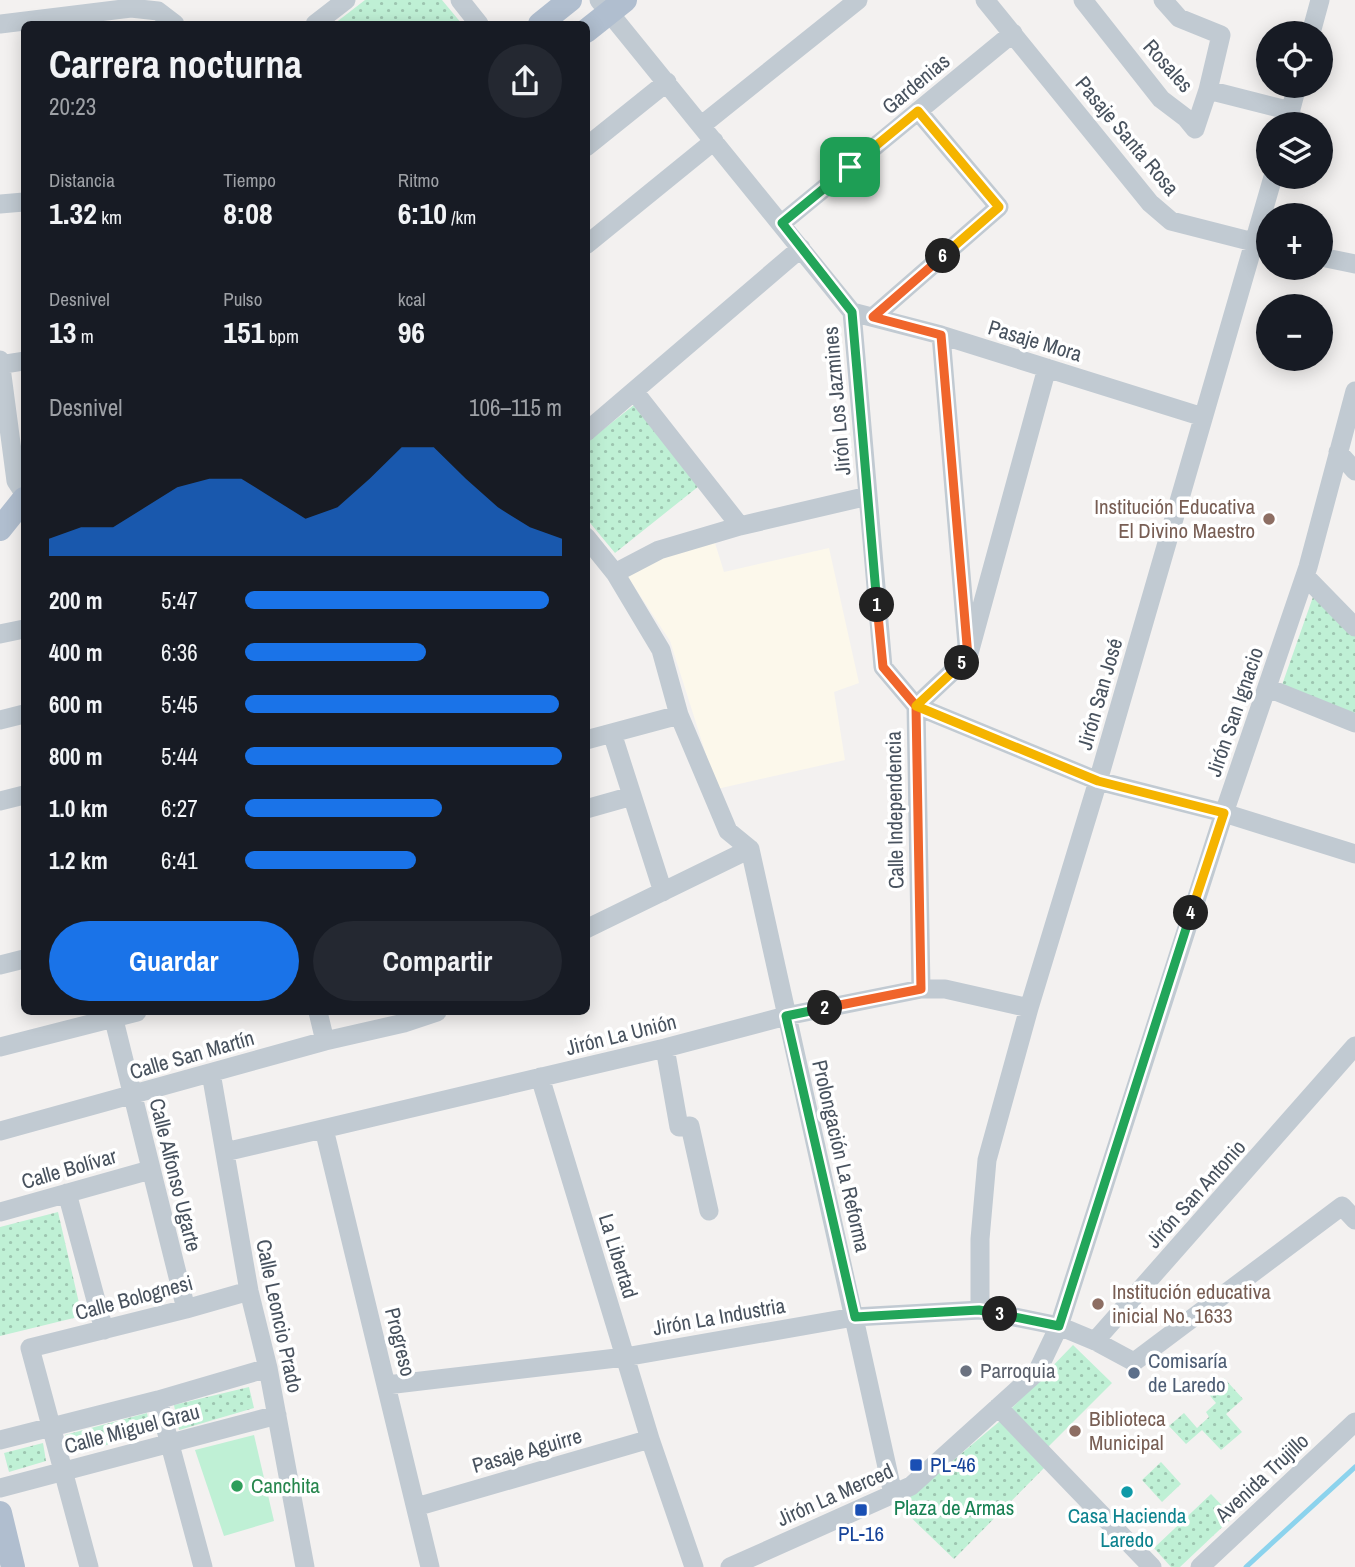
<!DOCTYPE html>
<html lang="es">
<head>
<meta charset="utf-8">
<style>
  :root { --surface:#171b24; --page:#242831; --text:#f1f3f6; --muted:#9ea1a6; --accent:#1a73e8 }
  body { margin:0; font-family:"Archivo Narrow",sans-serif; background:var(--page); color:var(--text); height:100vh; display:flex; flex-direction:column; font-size:26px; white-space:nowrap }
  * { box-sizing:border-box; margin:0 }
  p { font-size:23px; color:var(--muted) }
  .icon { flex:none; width:38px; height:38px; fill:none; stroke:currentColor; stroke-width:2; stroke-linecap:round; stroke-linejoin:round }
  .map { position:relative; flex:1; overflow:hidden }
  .details { position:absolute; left:21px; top:21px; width:569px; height:994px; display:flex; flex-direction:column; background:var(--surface); border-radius:10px; box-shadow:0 4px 18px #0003 }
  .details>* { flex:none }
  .controls { position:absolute; left:1256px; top:21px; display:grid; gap:14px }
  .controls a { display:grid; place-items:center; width:77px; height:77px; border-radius:50%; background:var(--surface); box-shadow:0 4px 18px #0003; font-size:35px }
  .pin { position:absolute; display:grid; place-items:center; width:60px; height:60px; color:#fff; margin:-30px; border-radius:14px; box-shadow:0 4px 10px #0006 }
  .km { position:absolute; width:35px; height:35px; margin:-18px; border-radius:50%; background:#222; color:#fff; font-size:19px; line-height:35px; text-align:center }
  .round { display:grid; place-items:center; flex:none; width:74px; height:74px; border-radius:37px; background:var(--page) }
  .summary { display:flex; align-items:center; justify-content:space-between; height:119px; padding:0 28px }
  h1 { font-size:38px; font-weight:700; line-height:52px }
  .figures { display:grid; grid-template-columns:repeat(3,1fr); gap:10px; height:119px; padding:7px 28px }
  .figures div { display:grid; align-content:center }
  .figures b { font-size:30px; font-weight:700 }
  .figures small { font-size:19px; font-weight:400 }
  .figures p { font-size:19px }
  .chart { height:196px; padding:14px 28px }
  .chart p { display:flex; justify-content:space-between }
  .chart svg { width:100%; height:126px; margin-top:7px; fill:var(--accent); opacity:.7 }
  .primary-button { display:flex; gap:14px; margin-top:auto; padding:14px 28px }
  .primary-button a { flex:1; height:80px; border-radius:42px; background:var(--accent); color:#fff; font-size:28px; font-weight:700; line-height:80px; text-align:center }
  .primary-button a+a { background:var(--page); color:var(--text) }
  ul { padding:0 28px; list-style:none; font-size:23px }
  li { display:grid; grid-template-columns:112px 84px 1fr; align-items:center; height:52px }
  li i { height:18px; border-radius:9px; background:var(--accent) }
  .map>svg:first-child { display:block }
  .commercial { fill:#fcf8eb }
  .grass { fill:#bff0d5 }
  .park { fill:url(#park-dots) }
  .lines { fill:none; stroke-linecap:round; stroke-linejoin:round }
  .stream { stroke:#8cd3ed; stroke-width:5 }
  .minor { stroke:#c1cad2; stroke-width:19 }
  .major { stroke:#b0becf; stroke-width:24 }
  .split-1-casing { stroke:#fff; stroke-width:14 }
  .split-2-casing { stroke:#fff; stroke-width:14 }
  .split-3-casing { stroke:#fff; stroke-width:14 }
  .split-4-casing { stroke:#fff; stroke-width:14 }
  .split-5-casing { stroke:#fff; stroke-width:14 }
  .split-6-casing { stroke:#fff; stroke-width:14 }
  .split-7-casing { stroke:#fff; stroke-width:14 }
  .split-1 { stroke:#22a559; stroke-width:9 }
  .split-2 { stroke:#f0652b; stroke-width:9 }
  .split-3 { stroke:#22a559; stroke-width:9 }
  .split-4 { stroke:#22a559; stroke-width:9 }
  .split-5 { stroke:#f5b400; stroke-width:9 }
  .split-6 { stroke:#f0652b; stroke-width:9 }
  .split-7 { stroke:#f5b400; stroke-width:9 }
  .education-dot { fill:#8d6e63; stroke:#fff; stroke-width:2.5 }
  .worship-dot { fill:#6b7280; stroke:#fff; stroke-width:2.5 }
  .service-dot { fill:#5c6f8a; stroke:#fff; stroke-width:2.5 }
  .transit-dot { fill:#1a4fb4; stroke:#fff; stroke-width:2.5 }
  .leisure-dot { fill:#2e9e5b; stroke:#fff; stroke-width:2.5 }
  .culture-dot { fill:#0f9aa8; stroke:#fff; stroke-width:2.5 }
  .labels { text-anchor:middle; stroke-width:7; stroke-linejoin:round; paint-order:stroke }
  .street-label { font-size:21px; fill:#48525e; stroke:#fff }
  .education-label { font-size:21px; fill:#785e54; stroke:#fff; text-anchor:start }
  .service-label { font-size:21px; fill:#4e5e75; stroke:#fff; text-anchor:start }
  .worship-label { font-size:21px; fill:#5b616d; stroke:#fff; text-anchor:start }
  .transit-label { font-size:21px; fill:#164399; stroke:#fff; text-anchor:start }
  .leisure-label { font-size:21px; fill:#27864d; stroke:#fff; text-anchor:start }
  .park-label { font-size:21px; fill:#178153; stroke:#fff }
  .culture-label { font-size:21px; fill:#0d838f; stroke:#fff }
</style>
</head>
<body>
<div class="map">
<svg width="1355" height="1567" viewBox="0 0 1355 1567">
  <defs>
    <pattern id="park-dots" width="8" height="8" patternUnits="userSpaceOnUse" patternTransform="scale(1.75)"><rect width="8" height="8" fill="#bff0d5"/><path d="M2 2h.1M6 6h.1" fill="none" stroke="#9dc5b0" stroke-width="1.8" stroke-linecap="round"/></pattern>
  </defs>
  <rect width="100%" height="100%" fill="#f3f1f0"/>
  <path class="commercial" d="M715,543L724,572L829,548L859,683L834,692L845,760L717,789L670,641L626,574L658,554Z"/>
  <path class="grass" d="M254,1435L274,1521L224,1536L195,1450Z"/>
  <path class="park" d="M365,0H442L462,24H334Z
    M634,405L699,486L615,553L586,518V443Z
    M1314,594L1355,635V716L1282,685Z
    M58,1212L82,1316L0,1336V1227Z
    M1073,1345L1112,1383L1047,1448L1010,1410Z
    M1224,1378L1243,1399L1226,1414L1242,1432L1221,1450L1202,1430L1186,1444L1169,1426L1184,1413L1197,1428L1209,1417L1206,1412L1216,1403L1207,1392Z
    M249,1387L254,1408L179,1430L174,1405Z
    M147,1413L151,1433L73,1454L65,1435Z
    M1000,1421L1045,1467L954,1559L899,1506Z
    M43,1443L46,1461L9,1472L4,1453Z
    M1161,1462L1181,1484L1162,1502L1142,1480Z
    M1211,1494L1233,1517L1180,1567H1171L1154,1548Z"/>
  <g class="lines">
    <path class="stream" d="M1246,1567L1355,1467"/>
    <path class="minor" d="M460,0L479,24
      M599,0L852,312L883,667L916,706L1098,781L1224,813L1355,854
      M985,0L1150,203L1171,221L1269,246
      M1083,0L1161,99L1186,118L1195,129
      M1163,0L1179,18L1221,35L1208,90L1195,129
      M0,24L131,8L158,11L175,24
      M315,24L346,0
      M1311,33L1320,0
      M1208,90L1291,111
      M1287,124L1297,86
      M702,125L858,0
      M586,147L667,82
      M0,204L24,202
      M782,223L1013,33
      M586,245L714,141
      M1321,257L1355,264
      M852,312L941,335L1203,417
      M873,317L999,207L918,111
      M941,335L967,645
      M0,360L16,481L24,493
      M0,365L24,361
      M634,391L740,526
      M586,432L801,248
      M1338,452L1355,471
      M586,537L615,573L661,650L679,715L728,831L750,849L893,1494
      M615,573L659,550L740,526L868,496
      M1305,576L1355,627
      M0,634L24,629
      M1268,688L1355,723
      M0,720L24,714
      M612,733L663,892
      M586,740L679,715
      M0,801L24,795
      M586,809L632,796
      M586,929L750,849
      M0,965L24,959
      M921,989L916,706L968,657L1047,368
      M112,1012L186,1309
      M318,1012L325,1041
      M0,1047L137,1012
      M665,1048L679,1127L690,1126L709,1211
      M211,1073L249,1291L268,1368L305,1567
      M540,1077L650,1439L694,1567
      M324,1129L430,1567
      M0,1131L325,1041L404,1023L437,1012
      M225,1152L665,1048L786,1016L921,989H945L1029,1008
      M67,1193L104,1330
      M0,1212L150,1170
      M980,1310V1239L987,1160L1029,1008L1098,781L1273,177
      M1095,1341L1355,1046
      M387,1385L625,1357L854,1317L980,1310L1059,1326L1095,1341L1134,1362L1342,1206L1355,1220
      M158,1400L203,1567
      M998,1407L1152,1567
      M0,1440L158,1400L268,1368
      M0,1488L277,1415
      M416,1507L650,1439
      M89,1567L30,1348L186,1309L249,1291
      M730,1567L911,1486L1037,1372L1059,1326L1224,813L1308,567L1355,391
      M1200,1567L1355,1422"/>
    <path class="major" d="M540,24L570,0
      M586,31L625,0
      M0,529L24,499
      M0,1513L13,1567"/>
  </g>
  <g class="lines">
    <defs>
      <path id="split-1" d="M850,167L782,223L852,312L877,605"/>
      <path id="split-2" d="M825,1008L921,989L916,706L883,667L877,605"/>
      <path id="split-3" d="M825,1008L786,1016L855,1317L979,1310L1000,1314"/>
      <path id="split-4" d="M1000,1314L1059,1326L1191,913"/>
      <path id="split-5" d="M962,663L916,706L1098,781L1224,813L1191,913"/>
      <path id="split-6" d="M943,256L873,317L941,335L968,657L962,663"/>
      <path id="split-7" d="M850,167L918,111L999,207L943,256"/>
    </defs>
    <use href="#split-1" class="split-1-casing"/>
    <use href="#split-2" class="split-2-casing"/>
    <use href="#split-3" class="split-3-casing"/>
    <use href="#split-4" class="split-4-casing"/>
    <use href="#split-5" class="split-5-casing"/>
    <use href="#split-6" class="split-6-casing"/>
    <use href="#split-7" class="split-7-casing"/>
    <use href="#split-1" class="split-1"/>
    <use href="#split-2" class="split-2"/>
    <use href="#split-3" class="split-3"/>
    <use href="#split-4" class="split-4"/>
    <use href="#split-5" class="split-5"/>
    <use href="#split-6" class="split-6"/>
    <use href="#split-7" class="split-7"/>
  </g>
  <g class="education-dot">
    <circle cx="1269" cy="519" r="7"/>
    <circle cx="1098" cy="1304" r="7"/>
    <circle cx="1075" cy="1431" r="7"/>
  </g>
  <circle class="worship-dot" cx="966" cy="1371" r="7"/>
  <circle class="service-dot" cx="1134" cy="1373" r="7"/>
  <g class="transit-dot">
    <rect x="909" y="1458" width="14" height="14" rx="3.5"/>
    <rect x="854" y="1503" width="14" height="14" rx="3.5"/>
  </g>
  <circle class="leisure-dot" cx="237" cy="1486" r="7"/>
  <circle class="culture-dot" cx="1127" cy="1492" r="7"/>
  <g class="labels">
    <g class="street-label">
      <text transform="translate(1168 66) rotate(48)" y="7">Rosales</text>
      <text transform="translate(916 84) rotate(-40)" y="7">Gardenias</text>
      <text transform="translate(1127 136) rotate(50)" y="7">Pasaje Santa Rosa</text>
      <text transform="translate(1035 341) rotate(17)" y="7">Pasaje Mora</text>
      <text transform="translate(837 401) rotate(-95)" y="7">Jirón Los Jazmines</text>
      <text transform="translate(1100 694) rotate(-74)" y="7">Jirón San José</text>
      <text transform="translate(1235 712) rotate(-71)" y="7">Jirón San Ignacio</text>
      <text transform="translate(895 810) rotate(-91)" y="7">Calle Independencia</text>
      <text transform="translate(621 1035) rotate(-14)" y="7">Jirón La Unión</text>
      <text transform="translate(192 1055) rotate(-16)" y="7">Calle San Martín</text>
      <text transform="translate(841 1156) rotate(77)" y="7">Prolongación La Reforma</text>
      <text transform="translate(69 1169) rotate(-16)" y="7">Calle Bolívar</text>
      <text transform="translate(175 1175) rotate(76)" y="7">Calle Alfonso Ugarte</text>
      <text transform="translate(1196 1194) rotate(-48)" y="7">Jirón San Antonio</text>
      <text transform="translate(618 1256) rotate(73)" y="7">La Libertad</text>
      <text transform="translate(134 1298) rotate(-15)" y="7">Calle Bolognesi</text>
      <text transform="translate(279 1316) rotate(78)" y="7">Calle Leoncio Prado</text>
      <text transform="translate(719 1317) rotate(-10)" y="7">Jirón La Industria</text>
      <text transform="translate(400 1342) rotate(76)" y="7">Progreso</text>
      <text transform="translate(132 1429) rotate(-15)" y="7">Calle Miguel Grau</text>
      <text transform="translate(527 1451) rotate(-16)" y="7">Pasaje Aguirre</text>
      <text transform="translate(1262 1478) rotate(-43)" y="7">Avenida Trujillo</text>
      <text transform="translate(835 1495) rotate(-24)" y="7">Jirón La Merced</text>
    </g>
    <g class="education-label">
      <text x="1255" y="514" text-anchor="end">Institución Educativa<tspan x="1255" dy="24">El Divino Maestro</tspan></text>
      <text x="1112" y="1299">Institución educativa<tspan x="1112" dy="24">inicial No. 1633</tspan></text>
      <text x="1089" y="1426">Biblioteca<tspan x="1089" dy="24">Municipal</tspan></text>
    </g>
    <g class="service-label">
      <text x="1148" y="1368">Comisaría<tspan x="1148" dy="24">de Laredo</tspan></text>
    </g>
    <g class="worship-label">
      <text x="980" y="1378">Parroquia</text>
    </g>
    <g class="transit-label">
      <text x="930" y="1472">PL-46</text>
      <text x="861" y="1541" text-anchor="middle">PL-16</text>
    </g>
    <g class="leisure-label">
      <text x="251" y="1493">Canchita</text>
    </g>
    <g class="park-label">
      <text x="954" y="1515">Plaza de Armas</text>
    </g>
    <g class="culture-label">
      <text x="1127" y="1523">Casa Hacienda<tspan x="1127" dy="24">Laredo</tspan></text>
    </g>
  </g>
</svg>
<div class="controls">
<a><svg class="icon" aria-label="locate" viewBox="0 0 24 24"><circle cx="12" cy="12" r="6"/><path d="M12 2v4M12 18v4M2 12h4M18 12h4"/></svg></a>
<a><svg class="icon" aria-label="layers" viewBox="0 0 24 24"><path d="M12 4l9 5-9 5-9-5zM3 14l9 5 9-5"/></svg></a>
<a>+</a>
<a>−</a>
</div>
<div class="pin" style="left:850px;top:167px;background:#1e9e55"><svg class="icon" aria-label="arrive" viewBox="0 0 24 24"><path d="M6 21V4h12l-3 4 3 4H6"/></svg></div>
<b class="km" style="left:877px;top:605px">1</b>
<b class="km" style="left:825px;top:1008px">2</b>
<b class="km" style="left:1000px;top:1314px">3</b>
<b class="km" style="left:1191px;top:913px">4</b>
<b class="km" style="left:962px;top:663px">5</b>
<b class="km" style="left:943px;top:256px">6</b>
<section class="details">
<div class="summary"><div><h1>Carrera nocturna</h1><p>20:23</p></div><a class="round"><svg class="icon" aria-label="share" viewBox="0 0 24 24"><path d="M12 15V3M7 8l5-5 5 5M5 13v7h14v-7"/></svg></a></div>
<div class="figures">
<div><p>Distancia</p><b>1.32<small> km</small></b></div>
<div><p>Tiempo</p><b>8:08</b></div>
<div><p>Ritmo</p><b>6:10<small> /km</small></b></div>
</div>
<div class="figures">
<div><p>Desnivel</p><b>13<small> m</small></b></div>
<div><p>Pulso</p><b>151<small> bpm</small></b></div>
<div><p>kcal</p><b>96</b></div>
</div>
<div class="chart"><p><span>Desnivel</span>106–115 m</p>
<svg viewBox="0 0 160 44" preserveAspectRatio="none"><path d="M0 44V38L10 34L20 34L30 27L40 20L50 17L60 17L70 24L80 31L90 27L100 17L110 6L120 6L130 17L140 27L150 34L160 38V44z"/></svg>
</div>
<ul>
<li><b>200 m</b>5:47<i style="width:96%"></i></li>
<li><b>400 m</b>6:36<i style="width:57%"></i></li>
<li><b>600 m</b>5:45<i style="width:99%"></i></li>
<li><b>800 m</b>5:44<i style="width:100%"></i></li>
<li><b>1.0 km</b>6:27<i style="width:62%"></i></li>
<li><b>1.2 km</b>6:41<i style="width:54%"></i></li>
</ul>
<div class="primary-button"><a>Guardar</a><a>Compartir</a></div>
</section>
</div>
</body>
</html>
